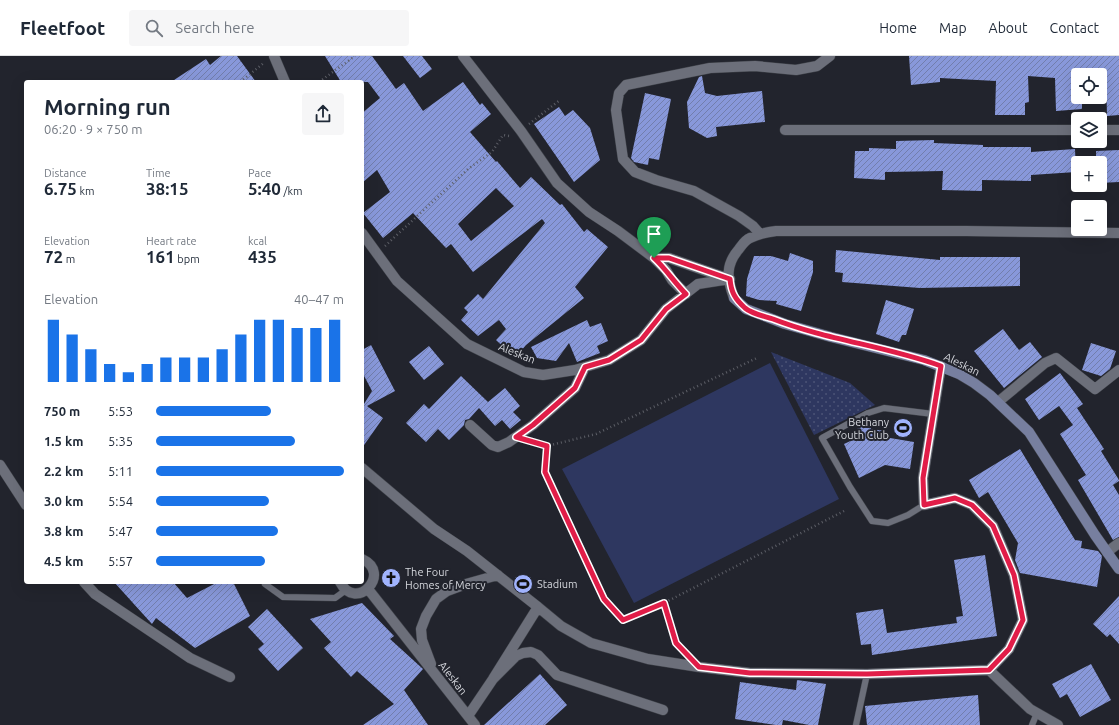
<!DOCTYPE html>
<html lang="en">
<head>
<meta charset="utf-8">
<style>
  :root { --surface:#fff; --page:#f6f6f7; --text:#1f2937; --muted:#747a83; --line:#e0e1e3; --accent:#1a73e8 }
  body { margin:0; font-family:Ubuntu,sans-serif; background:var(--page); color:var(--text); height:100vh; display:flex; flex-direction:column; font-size:15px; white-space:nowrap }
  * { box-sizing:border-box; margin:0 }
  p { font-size:13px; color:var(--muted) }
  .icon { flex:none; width:22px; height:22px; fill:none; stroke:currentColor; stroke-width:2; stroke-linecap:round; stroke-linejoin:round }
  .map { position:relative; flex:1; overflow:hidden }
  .drawer { position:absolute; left:24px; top:24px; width:340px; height:504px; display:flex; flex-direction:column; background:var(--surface); border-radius:4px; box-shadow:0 4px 16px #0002 }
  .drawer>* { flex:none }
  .tools { position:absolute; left:1071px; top:12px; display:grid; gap:8px }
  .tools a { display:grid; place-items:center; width:36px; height:36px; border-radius:4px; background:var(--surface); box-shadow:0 4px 16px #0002; font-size:20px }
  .pin { position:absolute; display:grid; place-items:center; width:34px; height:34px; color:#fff; margin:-41px -17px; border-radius:50% 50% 50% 0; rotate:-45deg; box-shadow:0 0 4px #0007 }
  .pin .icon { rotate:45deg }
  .round { display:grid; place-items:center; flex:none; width:42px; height:42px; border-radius:4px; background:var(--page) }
  .overview { display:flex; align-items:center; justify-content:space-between; height:68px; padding:0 20px }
  h1 { font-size:22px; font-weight:600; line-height:30px }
  .stats { display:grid; grid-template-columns:repeat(3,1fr); gap:6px; height:68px; padding:4px 20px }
  .stats div { display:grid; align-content:center }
  .stats b { font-size:17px; font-weight:600 }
  .stats small { font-size:11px; font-weight:400 }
  .stats p { font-size:11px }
  .chart { height:112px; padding:8px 20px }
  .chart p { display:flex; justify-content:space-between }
  .chart svg { width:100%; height:72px; margin-top:4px; stroke:var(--accent); stroke-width:6 }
  ul { padding:0 20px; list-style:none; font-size:13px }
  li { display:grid; grid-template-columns:64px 48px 1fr; align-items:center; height:30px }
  li i { height:10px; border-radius:5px; background:var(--accent) }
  header { display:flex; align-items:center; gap:24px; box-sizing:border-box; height:56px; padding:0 20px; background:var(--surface); border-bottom:1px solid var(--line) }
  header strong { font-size:19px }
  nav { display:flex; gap:22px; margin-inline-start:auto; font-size:14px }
  .search { width:280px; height:36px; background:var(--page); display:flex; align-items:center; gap:10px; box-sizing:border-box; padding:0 14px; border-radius:4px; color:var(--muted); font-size:15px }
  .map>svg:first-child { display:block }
  .park { fill:url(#park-dots) }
  .pitch { fill:#2e3760 }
  .building { fill:url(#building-hatch); fill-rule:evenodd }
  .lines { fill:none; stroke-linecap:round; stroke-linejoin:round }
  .lane-casing { stroke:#3f4249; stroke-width:7 }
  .street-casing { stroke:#3f4249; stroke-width:11 }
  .secondary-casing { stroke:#3f4249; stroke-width:11 }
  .path { stroke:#5c5e66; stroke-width:2.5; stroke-dasharray:1 3; stroke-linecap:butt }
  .lane { stroke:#6c6f7a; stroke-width:6 }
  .street { stroke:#6c6f7a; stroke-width:10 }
  .secondary { stroke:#777f9f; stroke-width:10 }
  .route-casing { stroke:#fff; stroke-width:8 }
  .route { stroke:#e11d48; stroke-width:5 }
  .labels { text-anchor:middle; stroke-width:4; stroke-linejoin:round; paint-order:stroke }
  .street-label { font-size:11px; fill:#d4d6dc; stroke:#22242d }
  .poi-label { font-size:11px; fill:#d4d6dc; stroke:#22242d; text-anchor:start }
</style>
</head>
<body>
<header>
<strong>Fleetfoot</strong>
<div class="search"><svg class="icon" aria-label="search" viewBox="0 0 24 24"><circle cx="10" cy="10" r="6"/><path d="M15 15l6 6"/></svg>Search here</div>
<nav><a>Home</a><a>Map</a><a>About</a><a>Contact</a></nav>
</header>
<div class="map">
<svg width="1119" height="669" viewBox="0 0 1119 669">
  <defs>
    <pattern id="park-dots" width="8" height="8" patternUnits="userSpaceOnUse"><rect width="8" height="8" fill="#2e3760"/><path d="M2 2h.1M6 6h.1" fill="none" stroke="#4b5376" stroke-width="1.8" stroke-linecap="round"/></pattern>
    <pattern id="building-hatch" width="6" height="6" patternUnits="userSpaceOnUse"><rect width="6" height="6" fill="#8898da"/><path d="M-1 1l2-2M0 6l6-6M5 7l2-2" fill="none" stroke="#727eac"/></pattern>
  </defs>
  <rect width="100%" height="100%" fill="#22242d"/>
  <path class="park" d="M771,296L850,327L875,349L814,379Z"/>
  <path class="pitch" d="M770,307L839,443L634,547L562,413Z"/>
  <path class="building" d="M221,0H237L256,26H171L206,3L210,9Z
    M325,0H372L396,33L404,27L423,55L463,26L480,49L482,47L491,58L470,76L496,106L497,105L520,132L531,121L560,149L562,148L584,176L587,173L608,191L575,231L584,242L526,289L515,302L496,284L506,273L499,264L478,280L461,264L468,256L464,252L478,238L483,243L545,167L542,163L473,216L451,188L446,192L413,157L383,182L363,157L390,136L377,114L362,127V57L380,42L368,26H341ZM496,132L514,150L471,185L458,168Z
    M403,0H422L432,13L420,22Z
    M909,0H1119V59L1107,60L1106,19L1078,17V41H1082V53L1056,55L1055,22L1028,20L1029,46L1025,47V59H995L996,25L940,22V26L911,29Z
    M702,20L705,37L717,40L762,35L765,66L716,71L717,80L707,82L689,72L687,46L699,21Z
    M645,37L671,43L659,104L649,102L648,109L634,106L631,102Z
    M559,51L565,60L573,54L590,72L600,104L574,126L534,68Z
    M934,84V87L983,89V91H1031V96L1075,93L1076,116L1031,119V125L982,124V135L942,134L943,115L885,116V124L854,122L855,95H869V92L896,93V85Z
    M1119,94V126L1100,127V107H1096V95Z
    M836,194L940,204V201H1020V230L920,232L842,226L843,217L835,216Z
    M790,197L813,205V216L801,255L776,248L777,245L759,244L746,240L747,223L754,200H771L788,205Z
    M886,244L914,253L906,279H902L899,286L876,278Z
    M587,264L590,271L601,267L608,285L597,290L600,297L577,306L569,287L556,305L537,302L531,291Z
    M1003,273L1019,294L1030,286L1042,301L1004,332L974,295Z
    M1091,287L1116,295L1110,313L1101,320L1082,314Z
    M371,289L395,335L367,350L383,362L362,392V347L364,348L372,335L362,316V294Z
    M429,290L444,308L424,324L409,306Z
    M1060,317L1083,348L1077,352L1104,393L1101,395L1119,424V425L1113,429L1119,439V481L1113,484L1078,424L1086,419L1060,378L1073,369L1059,350L1039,364L1025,343Z
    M461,320L488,346L505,332L520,350L513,356L521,364L510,373L502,364L495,370L479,352L469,363L465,364L464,369L449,384L438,373L426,386L406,367L424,348L429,353Z
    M868,368L871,373L885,375L884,381L914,386L910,413L885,409L859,422L844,388L861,380L857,373Z
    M1020,393L1075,484L1082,485L1081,492L1098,495L1102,500L1097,531L1020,517L1015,504L1018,487L988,436L979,442L969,424Z
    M985,499L997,580L872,599L871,588L861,589L856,557L883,553L887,577L957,567L956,561L963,560L954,504Z
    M114,526H173L187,542L218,526H233L250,560L195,592L156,562L152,568Z
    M1119,540V588L1110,578L1107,581L1093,568Z
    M362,547L394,580L390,583L423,613L404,634L428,669H363L394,648L357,615L351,621L324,592L331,586L310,563Z
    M267,553L303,592L278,615L258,593L264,588L248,571Z
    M1091,608L1111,644L1080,661L1067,638L1060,642L1052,628Z
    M540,618L567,649L545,669H484Z
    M797,624L826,628L818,669H809L783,664L782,669H776L735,663L740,626L796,634Z
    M978,639L980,669H867L865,650Z"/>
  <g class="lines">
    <defs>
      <path id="lane" d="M924,449L908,459L888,467L872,465L850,431L822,382L868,357L884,352L933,358
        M265,528L283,541L335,542L346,534
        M856,669L867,618
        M1032,669L1037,657"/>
      <path id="street" d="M274,0L285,26
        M463,0L521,75L557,127L589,156L618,175L654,202L666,214L672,224L686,238
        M785,74H1078
        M1100,74H1119
        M362,177L397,225L467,288L524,316L543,319L575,314L609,304L641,284L666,253L698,228L730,223
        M760,178L753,170L739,160L694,135L656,124L635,116L623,103L616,54L619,37L626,29L710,12L755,10L796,14L817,10L830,0
        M654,202H669L729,223
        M734,242C727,223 725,209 739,193C742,189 745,184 750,182C758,178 767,176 776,175H966L1119,177
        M998,346L1045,307L1056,302L1095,333L1119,314
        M470,369L492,389L498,391L509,386L533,369L575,332L585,311
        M0,409L26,449
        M362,412L434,473L467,495L538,551L561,570L591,587L648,603L699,611L750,617L867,618L989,614L1009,593L1023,564L1014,519L993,470L972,449L955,442L924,449L923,422L941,310
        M1107,496L1119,487
        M84,526L95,538L168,587L190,602L230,621
        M340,526C356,557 393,517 362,503
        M368,533L475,669
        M431,608L422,584L421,573L426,560L436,543L447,535L466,528L498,519
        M989,614L1030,653L1058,669
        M493,623L516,600L523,597L531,596L538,599L557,619L663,654
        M468,660L493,623L538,551"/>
      <path id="secondary" d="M734,242L746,253L785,268L831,281L924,304L959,318L974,327L990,339L1029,376L1095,479L1119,513"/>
    </defs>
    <use href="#lane" class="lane-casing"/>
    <use href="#street" class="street-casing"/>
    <use href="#secondary" class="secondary-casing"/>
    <path class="path" d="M240,26L265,6
      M319,26L355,0
      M529,68L560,44
      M385,190L468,113L492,96L503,79L509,80
      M530,385L547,390L596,378L757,302
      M547,390L545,416L604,543L623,564L664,547L846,454
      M664,547L676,587L685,597"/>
    <use href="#lane" class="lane"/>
    <use href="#street" class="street"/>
    <use href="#secondary" class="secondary"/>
  </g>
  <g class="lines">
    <defs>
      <path id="route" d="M654,202H669L730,223C731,236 735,243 745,252C752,258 764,260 773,263C827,284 886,290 941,310L923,422L924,449L955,442L972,449L993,470L1014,519L1023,564L1009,593L989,614L867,618L750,617L699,611L676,587L664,547L623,564L604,543L545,416L547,390L516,381L533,369L575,332L585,311L609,304L641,284L666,253L686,238C674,226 666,213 654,202Z"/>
    </defs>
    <use href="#route" class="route-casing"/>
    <use href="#route" class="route"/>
  </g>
  <defs>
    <symbol id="stadium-disc" viewBox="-11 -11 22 22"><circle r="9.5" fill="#a0b3fd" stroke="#22242d"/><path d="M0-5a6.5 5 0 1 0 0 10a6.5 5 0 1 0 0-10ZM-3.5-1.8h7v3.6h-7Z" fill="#111"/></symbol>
    <symbol id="church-disc" viewBox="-11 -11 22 22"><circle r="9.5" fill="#a0b3fd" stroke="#22242d"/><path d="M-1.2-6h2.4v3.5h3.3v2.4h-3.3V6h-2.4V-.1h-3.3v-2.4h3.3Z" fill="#111"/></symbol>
  </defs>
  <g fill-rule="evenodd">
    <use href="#stadium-disc" x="892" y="361" width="22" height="22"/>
    <use href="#church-disc" x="380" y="511" width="22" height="22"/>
    <use href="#stadium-disc" x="512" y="517" width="22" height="22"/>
  </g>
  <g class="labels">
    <g class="street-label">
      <text transform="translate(517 297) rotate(22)" y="4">Aleskan</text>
      <text transform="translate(962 308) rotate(26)" y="4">Aleskan</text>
      <text transform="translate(453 622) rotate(52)" y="4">Aleskan</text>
    </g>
    <g class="poi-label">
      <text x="889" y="370" text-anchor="end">Bethany<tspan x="889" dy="13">Youth Club</tspan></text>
      <text x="405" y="520">The Four<tspan x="405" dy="13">Homes of Mercy</tspan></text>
      <text x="537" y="532">Stadium</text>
    </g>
  </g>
</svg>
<div class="tools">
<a><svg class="icon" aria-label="locate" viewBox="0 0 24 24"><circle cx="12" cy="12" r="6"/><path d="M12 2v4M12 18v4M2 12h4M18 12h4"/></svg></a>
<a><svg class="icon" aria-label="layers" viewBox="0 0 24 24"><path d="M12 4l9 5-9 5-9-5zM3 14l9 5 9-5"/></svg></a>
<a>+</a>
<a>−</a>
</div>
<div class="pin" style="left:654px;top:202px;background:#1e9e55"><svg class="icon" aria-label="arrive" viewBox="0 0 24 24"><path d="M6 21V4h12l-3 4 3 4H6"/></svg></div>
<section class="drawer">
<div class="overview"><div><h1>Morning run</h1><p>06:20 · 9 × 750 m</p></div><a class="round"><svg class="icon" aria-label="share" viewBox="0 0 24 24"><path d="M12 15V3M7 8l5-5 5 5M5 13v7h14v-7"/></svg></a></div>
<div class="stats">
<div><p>Distance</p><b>6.75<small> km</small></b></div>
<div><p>Time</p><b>38:15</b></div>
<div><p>Pace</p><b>5:40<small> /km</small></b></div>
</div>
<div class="stats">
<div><p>Elevation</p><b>72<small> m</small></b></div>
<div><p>Heart rate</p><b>161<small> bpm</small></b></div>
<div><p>kcal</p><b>435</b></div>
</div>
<div class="chart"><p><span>Elevation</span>40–47 m</p>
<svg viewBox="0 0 160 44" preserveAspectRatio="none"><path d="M5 44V6M15 44V15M25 44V24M35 44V33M45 44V38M55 44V33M65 44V29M75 44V29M85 44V29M95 44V24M105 44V15M115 44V6M125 44V6M135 44V11M145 44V11M155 44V6"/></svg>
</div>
<ul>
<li><b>750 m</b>5:53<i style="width:61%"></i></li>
<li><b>1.5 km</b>5:35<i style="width:74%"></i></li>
<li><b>2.2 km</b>5:11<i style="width:100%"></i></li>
<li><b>3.0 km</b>5:54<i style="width:60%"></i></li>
<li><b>3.8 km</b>5:47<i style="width:65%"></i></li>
<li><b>4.5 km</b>5:57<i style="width:58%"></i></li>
</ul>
</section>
</div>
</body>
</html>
